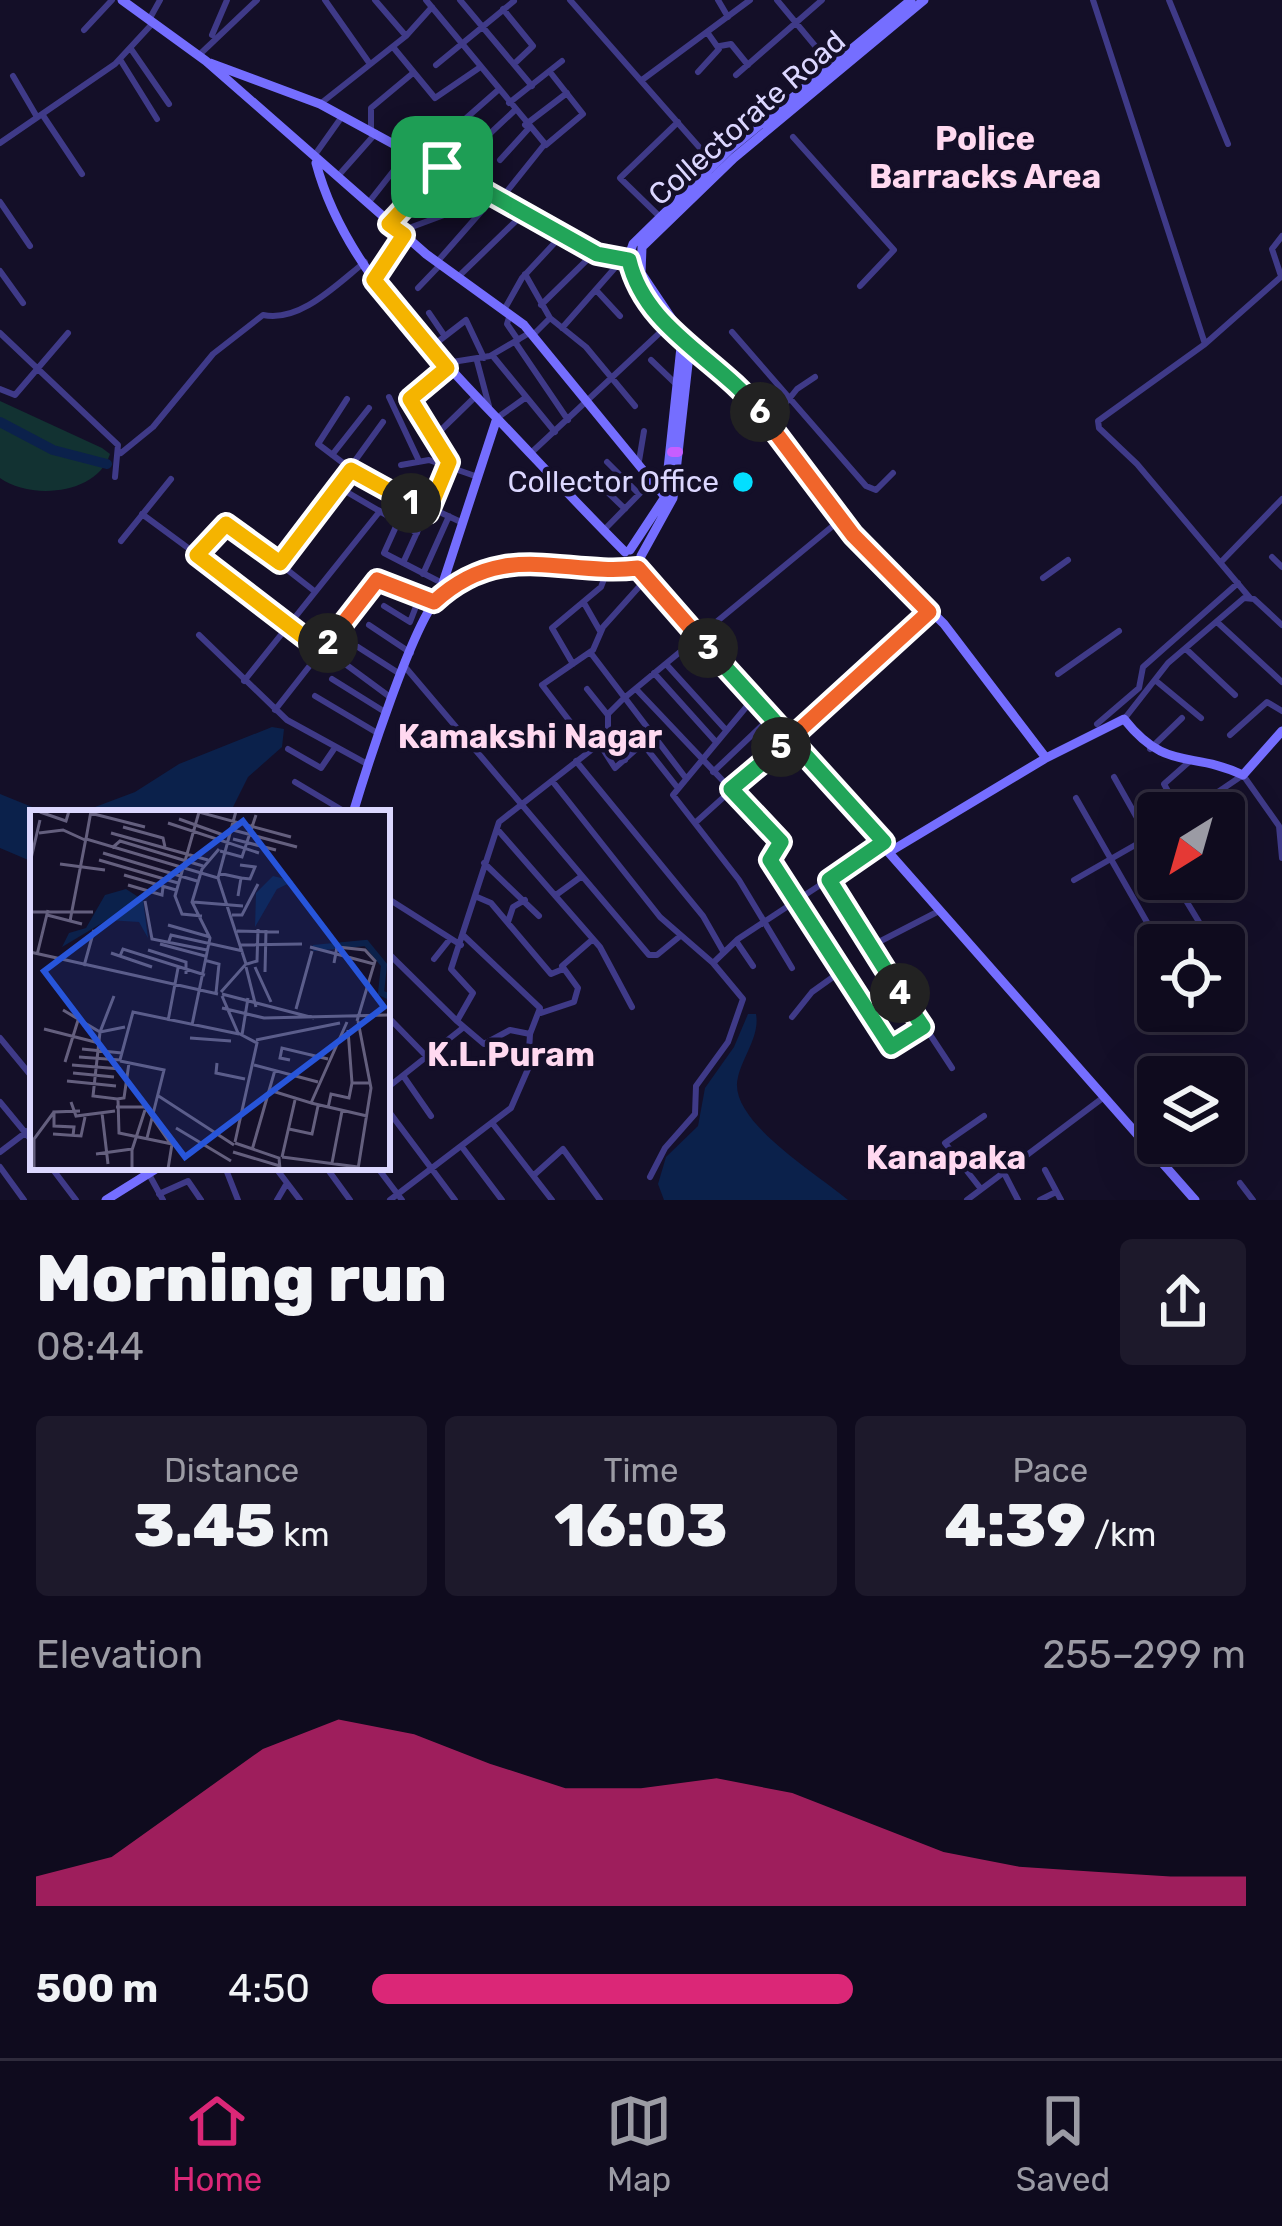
<!DOCTYPE html>
<html lang="en">
<head>
<meta charset="utf-8">
<style>
  :root { --surface:#0f0b1e; --page:#1d192b; --text:#f1f3f6; --muted:#9b9ba4; --line:#2f2b3c; --accent:#db2777 }
  body { margin:0; font-family:Rubik,sans-serif; background:var(--page); color:var(--text); height:100vh; display:flex; flex-direction:column; font-size:45px; white-space:nowrap }
  * { box-sizing:border-box; margin:0 }
  p { font-size:39px; color:var(--muted) }
  .icon { flex:none; width:66px; height:66px; fill:none; stroke:currentColor; stroke-width:2; stroke-linecap:round; stroke-linejoin:round }
  .map { position:relative; height:1200px; overflow:hidden }
  .panel { display:flex; flex-direction:column; background:var(--surface); flex:1 }
  .panel>* { flex:none }
  .needle { width:78px; rotate:217deg }
  .tools { position:absolute; left:1137px; top:792px; display:grid; gap:24px }
  .tools a { display:grid; place-items:center; width:108px; height:108px; border-radius:12px; background:var(--surface); box-shadow:0 12px 48px #0002,0 0 0 3px var(--line); font-size:60px }
  .pin { position:absolute; display:grid; place-items:center; width:102px; height:102px; color:#fff; margin:-51px; border-radius:24px; box-shadow:0 6px 18px #0006 }
  .km { position:absolute; width:60px; height:60px; margin:-30px; border-radius:50%; background:#222; color:#fff; font-size:33px; line-height:60px; text-align:center }
  .round { display:grid; place-items:center; flex:none; width:126px; height:126px; border-radius:12px; background:var(--page) }
  .headline { display:flex; align-items:center; justify-content:space-between; height:204px; padding:0 36px }
  h1 { font-size:66px; font-weight:800; line-height:90px }
  .figures { display:grid; grid-template-columns:repeat(3,1fr); gap:18px; height:204px; padding:12px 36px }
  .figures div { display:grid; align-content:center; border-radius:12px; background:var(--page); text-align:center }
  .figures b { font-size:60px; font-weight:800 }
  .figures small { font-size:33px; font-weight:400 }
  .figures p { font-size:33px }
  .chart { height:336px; padding:24px 36px }
  .chart p { display:flex; justify-content:space-between }
  .chart svg { width:100%; height:216px; margin-top:12px; fill:var(--accent); opacity:.7 }
  ul { padding:0 36px; list-style:none; font-size:39px }
  li { display:grid; grid-template-columns:192px 144px 1fr; align-items:center; height:90px }
  li i { height:30px; border-radius:15px; background:var(--accent) }
  .dock { display:flex; justify-content:space-around; align-items:center; height:168px; border-top:3px solid var(--line); background:var(--surface); font-size:33px; color:var(--muted) }
  .dock a { display:grid; justify-items:center; gap:6px }
  .dock .current { color:var(--accent) }
  .map>svg:first-child { display:block }
  .green { fill:#123232 }
  .water { fill:#0b214b }
  .lines { fill:none; stroke-linecap:round; stroke-linejoin:round }
  .river { stroke:#0b214b; stroke-width:10 }
  .street { stroke:#3f3a88; stroke-width:6 }
  .secondary { stroke:#756eff; stroke-width:9 }
  .primary { stroke:#c75eff; stroke-width:10 }
  .split-1-casing { stroke:#fff; stroke-width:24 }
  .split-2-casing { stroke:#fff; stroke-width:24 }
  .split-3-casing { stroke:#fff; stroke-width:24 }
  .split-4-casing { stroke:#fff; stroke-width:24 }
  .split-5-casing { stroke:#fff; stroke-width:24 }
  .split-6-casing { stroke:#fff; stroke-width:24 }
  .split-7-casing { stroke:#fff; stroke-width:24 }
  .split-1 { stroke:#f5b400; stroke-width:15 }
  .split-2 { stroke:#f5b400; stroke-width:15 }
  .split-3 { stroke:#f0652b; stroke-width:15 }
  .split-4 { stroke:#22a559; stroke-width:15 }
  .split-5 { stroke:#22a559; stroke-width:15 }
  .split-6 { stroke:#f0652b; stroke-width:15 }
  .split-7 { stroke:#22a559; stroke-width:15 }
  .poi-dot { fill:#03dfff; stroke:#140f28; stroke-width:4.5 }
  .labels { text-anchor:middle; stroke-width:9; stroke-linejoin:round; paint-order:stroke }
  .street-label { font-size:30px; fill:#dcd7ff; stroke:#140f28 }
  .poi-label { font-size:30px; fill:#dcd7ff; stroke:#140f28; text-anchor:end }
  .neighbourhood-label { font-size:33px; font-weight:bold; fill:#ffd9f0; stroke:#140f28 }
  .inset-river { fill:none; stroke:#0b214b; stroke-width:6 }
  .inset-road { fill:none; stroke:#645f7e; stroke-width:3 }
  .view { fill:#2755da; fill-opacity:0.15; stroke:#2755da; stroke-width:6 }
  .inset-edge { fill:none; stroke:#dcd7ff; stroke-width:6 }
</style>
</head>
<body>
<div class="map">
<svg width="1282" height="1200" viewBox="0 0 1282 1200">
  <rect width="100%" height="100%" fill="#140f28"/>
  <path class="green" d="M0,401L102,448L110,454C97,495 30,500 0,478Z"/>
  <path class="water" d="M272,727L284,729L282,747L248,777L230,813H79L135,792L179,764Z
    M0,794L47,813H33V862L0,848Z
    M748,1014H756C760,1036 743,1056 738,1077C726,1120 818,1174 848,1200H664L658,1184L666,1157L698,1126L705,1088L734,1047Z"/>
  <g class="lines">
    <path class="river" d="M0,422L53,450L107,464"/>
    <path class="street" d="M325,0L370,64
      M375,0L406,36
      M426,0L546,145L583,114L550,72
      M460,0L532,86
      M570,0L714,164
      M718,0L728,17
      M777,0L831,65
      M1093,0L1205,344
      M1169,0L1228,144
      M503,9L533,46L514,64
      M150,18L160,0
      M84,30L112,0
      M212,35L227,0
      M720,46L731,44L748,65
      M393,47L435,98L479,68
      M131,49L169,104
      M198,56L257,0
      M121,61L157,119
      M436,65L514,1
      M698,72L719,49L707,32
      M736,75L822,0
      M13,76L37,117
      M642,80L750,0
      M509,103L562,61
      M320,104L406,36L432,7
      M42,114L82,174
      M464,120L497,91
      M525,125L567,93
      M371,130V108L413,73
      M793,137L894,250L860,286
      M482,141L514,111
      M0,143L115,64L152,24
      M314,156L341,118
      M500,160L529,128
      M338,176L376,133
      M500,200L544,145
      M0,202L30,246
      M369,202L409,151
      M659,216L620,178L678,122
      M389,223L440,169
      M437,262L494,197
      M0,271L23,303
      M525,274L550,318L586,347L635,406
      M1281,276L1272,249L1282,236
      M458,277L521,216
      M374,280L409,228L444,215L474,190
      M418,288L441,264
      M596,290L620,316
      M541,305L594,253
      M504,310L522,278L562,235
      M429,313L444,335
      M510,314L507,324L518,340
      M562,328L621,261
      M732,332L866,486L876,490L893,473
      M0,333L118,445L115,477
      M533,335L550,318
      M515,342L568,420
      M431,347L466,320L484,358
      M492,355L555,432
      M651,360L677,385
      M477,361L489,406
      M446,363L490,356L531,332
      M0,389L15,395L68,333
      M389,397L419,461
      M347,399L318,444L351,469L428,513
      M497,418L525,398
      M769,424L797,389L815,377
      M436,435L476,396
      M532,452L667,326
      M121,453L153,427L213,354L263,315C300,323 337,284 365,262
      M332,455L369,408
      M639,461L644,431
      M607,462L639,494
      M401,465L429,460L478,477
      M593,478L625,509
      M340,488L417,533
      M431,508L463,523
      M142,514L390,697
      M398,522L384,553L442,583
      M603,531L651,482
      M121,541L171,479
      M197,555L220,527L230,525L313,590
      M1272,557L1282,567
      M1221,562L1282,499
      M281,563L383,422
      M403,563L449,462L410,399L447,368
      M423,574L449,516
      M1043,578L1068,560
      M1250,598L1137,464L1099,428L1098,421L1205,344L1282,276
      M584,603L600,631
      M384,606L410,622L420,596
      M1217,622L1282,682
      M369,625L411,653
      M199,635L287,720L369,765
      M358,647L400,674
      M1186,649L1235,695
      M590,652L685,777
      M573,664L552,628L601,587L608,569
      M666,664L726,730
      M406,668L649,955H657L679,937
      M654,673L716,742
      M1058,674L1119,631
      M332,679L385,712
      M1155,680L1201,718
      M244,681L380,511
      M587,689L607,714
      M636,689L781,842L770,861L891,1047L923,1027
      M315,696L379,734
      M752,700L673,795L739,880L792,968
      M275,710L377,580L434,602
      M1125,718L1168,663L1244,598L1254,599L1282,625
      M1097,724L1139,688L1143,667L1238,583
      M1230,735L1267,702L1282,711
      M608,737L625,760
      M599,743L615,768L651,736
      M643,744L677,787
      M288,749L321,768L334,749
      M591,749L542,685L593,650L603,627L647,578
      M1150,749L1182,718
      M576,761L703,916L723,951
      M713,772L769,719
      M1114,777L1158,855
      M295,782L347,813
      M553,782L660,917L713,963L743,999L728,1042L696,1086L695,1114L665,1148L650,1177
      M1076,798L1160,945
      M1180,813L1164,784L1190,761
      M1187,813L1243,775L1279,826L1282,858
      M695,823L929,612
      M497,829L600,947L632,1007
      M484,863L539,916
      M1173,879L1199,922
      M1074,880L1158,832
      M829,881L952,1068
      M556,895L582,876
      M477,897L491,903L551,974L563,969
      M387,898L461,945
      M508,922L513,907L525,900
      M736,941L753,966
      M871,946L939,911
      M387,952L457,1021
      M434,959L450,939
      M713,963L738,939L881,845
      M541,1013L574,1002L578,988L562,966L593,939
      M387,1016L430,1060
      M792,1017L812,992L840,972
      M464,1027L484,1044L510,1030L530,1034
      M0,1038L33,1078
      M404,1077L431,1116
      M387,1088L464,1027L457,1021L473,993L451,969L499,822L608,737V714L623,699L840,520
      M0,1102L33,1142
      M387,1109L455,1200
      M493,1124L552,1200
      M462,1147L502,1200
      M0,1152L33,1127
      M0,1167L24,1200
      M51,1167L76,1200
      M145,1167L163,1200
      M275,1167L300,1200
      M326,1167L350,1200
      M377,1167L402,1200
      M1045,1170L1061,1200
      M1003,1171L1018,1200
      M227,1172L238,1200
      M534,1175L563,1149L600,1200
      M1240,1183L1253,1200
      M981,1189L945,1143L984,1116
      M159,1194L188,1181L201,1200
      M277,1200L287,1183
      M390,1200L511,1108L528,1069L530,1034L540,1008L464,936
      M967,1200L1104,1097
      M1040,1200L1056,1192"/>
    <path class="secondary" d="M122,0L206,61L426,254L524,325L665,497
      M210,63L320,104L597,255L632,260
      M316,163C343,264 422,338 490,411C535,458 579,506 625,552
      M679,341L751,400L853,535L944,624L1046,758L1124,719C1167,773 1190,750 1243,775L1282,731
      M630,550L665,497L681,347C669,312 616,284 633,244L729,150L911,0
      M641,556L673,498L690,346L641,273L642,247L734,158L924,0
      M638,568L1195,1200
      M439,595L497,418
      M353,813C365,773 413,623 438,598C456,580 488,569 513,564C550,557 586,575 623,565
      M891,851L1046,758
      M106,1200L159,1167"/>
    <path class="primary" d="M672,452H678"/>
  </g>
  <g class="lines">
    <defs>
      <path id="split-1" d="M411,503L428,513L449,462L410,399L447,368L374,280L404,235L389,224L442,167"/>
      <path id="split-2" d="M328,643L322,651L197,555L226,524L280,563L351,470L411,503"/>
      <path id="split-3" d="M328,643L377,580L434,602C503,538 564,577 638,568L708,648"/>
      <path id="split-4" d="M708,648L884,842L829,880L900,993"/>
      <path id="split-5" d="M781,747L731,789L781,842L770,860L891,1047L923,1027L900,993"/>
      <path id="split-6" d="M760,412L853,535L929,612L781,747"/>
      <path id="split-7" d="M442,167L597,254L629,260C645,330 720,359 760,412"/>
    </defs>
    <use href="#split-1" class="split-1-casing"/>
    <use href="#split-2" class="split-2-casing"/>
    <use href="#split-3" class="split-3-casing"/>
    <use href="#split-4" class="split-4-casing"/>
    <use href="#split-5" class="split-5-casing"/>
    <use href="#split-6" class="split-6-casing"/>
    <use href="#split-7" class="split-7-casing"/>
    <use href="#split-1" class="split-1"/>
    <use href="#split-2" class="split-2"/>
    <use href="#split-3" class="split-3"/>
    <use href="#split-4" class="split-4"/>
    <use href="#split-5" class="split-5"/>
    <use href="#split-6" class="split-6"/>
    <use href="#split-7" class="split-7"/>
  </g>
  <circle class="poi-dot" cx="743" cy="482" r="12"/>
  <g class="labels">
    <g class="street-label">
      <text transform="translate(747 118) rotate(-41)" y="10">Collectorate Road</text>
    </g>
    <g class="poi-label">
      <text x="719" y="492">Collector Office</text>
    </g>
    <g class="neighbourhood-label">
      <text x="985" y="150">Police<tspan x="985" dy="38">Barracks Area</tspan></text>
      <text x="530" y="748">Kamakshi Nagar</text>
      <text x="511" y="1066">K.L.Puram</text>
      <text x="946" y="1169">Kanapaka</text>
    </g>
  </g>
  <g transform="translate(30 810)">
    <rect width="360" height="360" fill="#140f28"/>
    <path d="M243,66L264,71L247,79L225,117L226,83ZM96,79L113,90L118,128L109,112L77,110L32,137L39,123L56,118L75,85Z" fill="#0b214b"/>
    <path class="inset-river" d="M283,138L336,133L354,155L351,183L360,187"/>
    <path class="inset-road" d="M61,1L56,29L188,68M10,2L36,11L39,1M60,3L115,17M149,9L196,26M138,13L229,43M93,17L133,28L135,37M199,19L267,37M9,23L33,20L55,30M81,23L178,50M203,29L246,40M82,38L90,31L173,56M190,41L212,47L226,5M73,43L167,71M69,50L148,73M0,53L10,10M30,54L75,60M210,55L225,57L220,69L211,68M188,63L211,68L208,86M94,65L146,80M98,75L132,85L133,77M115,91L122,129L177,140M163,92L213,96M0,102H63M17,105L52,114M202,105H212L228,74M172,106L152,104L145,86L169,2L261,27M40,111L56,28M138,115L180,127M207,121L249,122M139,131L141,125L213,141M130,134L175,146M211,135L272,134M280,137L344,154M118,140L156,152V164M0,142L188,184M81,143L122,157M7,145L18,100M90,146L93,139L175,165M174,150L189,154L186,183M304,153L307,137L335,140L345,151L327,211M217,154L227,151L228,119M54,156L64,120M216,157L226,197M225,157L241,192M235,162L236,120M191,182L216,154L188,68L206,1M192,184L284,208M192,186L208,223L227,233L205,332M192,198L234,208L358,205M266,199L282,141M33,200L70,222L84,186M138,211L148,158M162,215L180,128L162,92L172,59L189,39M95,217L70,222L63,286L88,289L89,323L142,334L138,359M14,219L69,233M318,220L322,273M212,225L218,188M160,228L201,231M226,230L310,213M52,239L92,243M49,247L90,250L103,202L209,224M260,250L250,248L252,238L298,249M90,251L134,260L117,328M35,252L49,207M187,253L186,263L215,269M42,255L91,259M224,255L288,272M43,263L84,267M37,271L86,276M239,280L281,293L317,212M127,285L204,335M87,289L94,288L99,253M41,292L46,306L85,301M281,293L337,306M86,297H115L140,333M298,298L301,284L319,288L322,273H339M24,302L4,329V359H31M72,303L78,354M146,318L201,351M259,319L282,324L288,296M23,324L51,326L55,307M43,326L44,317L24,316V302L50,301M205,333L249,348L250,359M102,340L115,300M222,340L245,260M203,342L250,356M66,344L102,339V359M252,347L328,357M252,347L265,290M302,353L312,301M328,359L341,278L328,211"/>
    <path class="view" d="M213,11L354,197L155,347L14,161Z"/>
    <rect width="360" height="360" class="inset-edge"/>
  </g>
</svg>
<div class="tools">
<a><svg class="needle" viewBox="-14 -14 28 28"><path d="M0-13l5 13h-10z" fill="#e53935"/><path d="M0 13l5-13h-10z" fill="#9b9ba4"/></svg></a>
<a><svg class="icon" aria-label="locate" viewBox="0 0 24 24"><circle cx="12" cy="12" r="6"/><path d="M12 2v4M12 18v4M2 12h4M18 12h4"/></svg></a>
<a><svg class="icon" aria-label="layers" viewBox="0 0 24 24"><path d="M12 4l9 5-9 5-9-5zM3 14l9 5 9-5"/></svg></a>
</div>
<div class="pin" style="left:442px;top:167px;background:#1e9e55"><svg class="icon" aria-label="arrive" viewBox="0 0 24 24"><path d="M6 21V4h12l-3 4 3 4H6"/></svg></div>
<b class="km" style="left:411px;top:503px">1</b>
<b class="km" style="left:328px;top:643px">2</b>
<b class="km" style="left:708px;top:648px">3</b>
<b class="km" style="left:900px;top:993px">4</b>
<b class="km" style="left:781px;top:747px">5</b>
<b class="km" style="left:760px;top:412px">6</b>
</div>
<section class="panel">
<div class="headline"><div><h1>Morning run</h1><p>08:44</p></div><a class="round"><svg class="icon" aria-label="share" viewBox="0 0 24 24"><path d="M12 15V3M7 8l5-5 5 5M5 13v7h14v-7"/></svg></a></div>
<div class="figures">
<div><p>Distance</p><b>3.45<small> km</small></b></div>
<div><p>Time</p><b>16:03</b></div>
<div><p>Pace</p><b>4:39<small> /km</small></b></div>
</div>
<div class="chart"><p><span>Elevation</span>255–299 m</p>
<svg viewBox="0 0 160 44" preserveAspectRatio="none"><path d="M0 44V38L10 34L20 23L30 12L40 6L50 9L60 15L70 20L80 20L90 18L100 21L110 27L120 33L130 36L140 37L150 38L160 38V44z"/></svg>
</div>
<ul>
<li><b>500 m</b>4:50<i style="width:55%"></i></li>
</ul>
</section>
<nav class="dock">
<a class="current"><svg class="icon" aria-label="home" viewBox="0 0 24 24"><path d="M3 11l9-7 9 7M6 9v11h12V9"/></svg>Home</a>
<a><svg class="icon" aria-label="map" viewBox="0 0 24 24"><path d="M3 6l6-2 6 2 6-2v14l-6 2-6-2-6 2zM9 4v14M15 6v14"/></svg>Map</a>
<a><svg class="icon" aria-label="saved" viewBox="0 0 24 24"><path d="M7 4h10v16l-5-4-5 4z"/></svg>Saved</a>
</nav>
</body>
</html>
